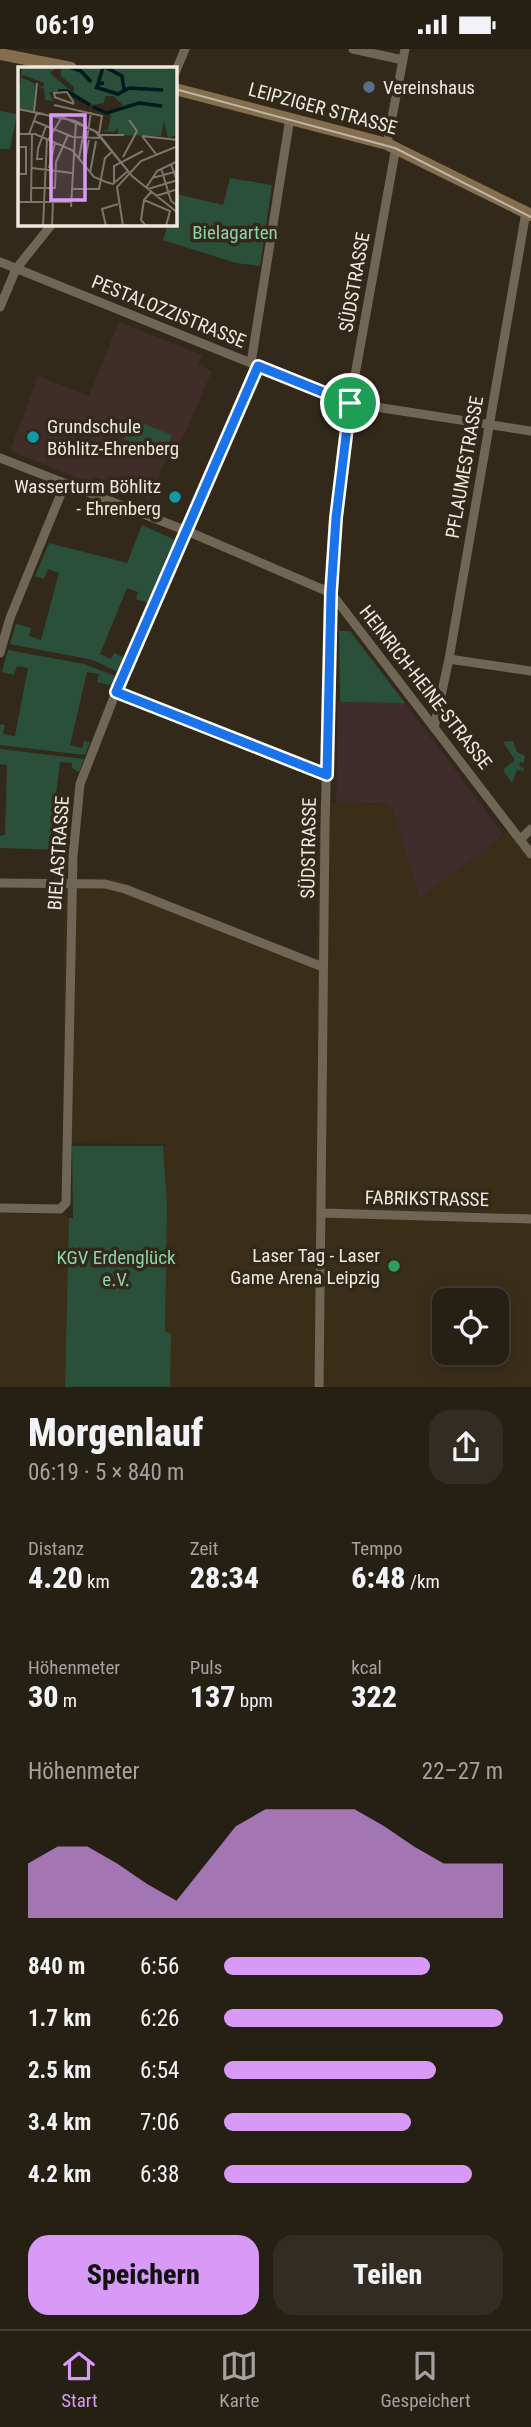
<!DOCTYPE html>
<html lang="de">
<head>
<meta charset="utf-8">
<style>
  :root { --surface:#261f14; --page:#322c22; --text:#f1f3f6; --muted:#a4a2a0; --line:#423d34; --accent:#d99af7 }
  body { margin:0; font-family:"Roboto Condensed",sans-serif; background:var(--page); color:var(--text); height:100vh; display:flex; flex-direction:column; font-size:26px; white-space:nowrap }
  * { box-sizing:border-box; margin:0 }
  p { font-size:23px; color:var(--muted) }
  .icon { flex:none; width:38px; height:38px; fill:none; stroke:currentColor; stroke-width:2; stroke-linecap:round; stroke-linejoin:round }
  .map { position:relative; height:1338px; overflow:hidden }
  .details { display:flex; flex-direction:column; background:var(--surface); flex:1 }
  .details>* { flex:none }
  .controls { position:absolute; left:432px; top:1239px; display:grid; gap:14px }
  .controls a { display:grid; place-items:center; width:77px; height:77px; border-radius:14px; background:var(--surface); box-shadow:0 4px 18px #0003,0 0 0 2px var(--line); font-size:35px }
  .pin { position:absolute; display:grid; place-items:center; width:60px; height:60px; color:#fff; margin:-30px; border:4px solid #fff; border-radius:50%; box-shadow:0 2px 7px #0007 }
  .round { display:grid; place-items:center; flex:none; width:74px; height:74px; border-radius:21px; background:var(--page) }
  .summary { display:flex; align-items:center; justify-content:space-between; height:119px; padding:0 28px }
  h1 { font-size:38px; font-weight:800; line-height:52px }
  .figures { display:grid; grid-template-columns:repeat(3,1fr); gap:10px; height:119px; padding:7px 28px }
  .figures div { display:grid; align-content:center }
  .figures b { font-size:30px; font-weight:800 }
  .figures small { font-size:19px; font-weight:400 }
  .figures p { font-size:19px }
  .chart { height:196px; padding:14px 28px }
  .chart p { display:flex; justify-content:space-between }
  .chart svg { width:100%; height:126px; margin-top:7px; fill:var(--accent); opacity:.7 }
  .cta { display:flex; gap:14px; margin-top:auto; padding:14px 28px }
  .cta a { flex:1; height:80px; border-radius:21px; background:var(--accent); color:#111; font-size:28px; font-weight:800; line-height:80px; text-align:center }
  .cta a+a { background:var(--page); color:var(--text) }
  ul { padding:0 28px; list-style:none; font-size:23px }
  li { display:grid; grid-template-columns:112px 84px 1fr; align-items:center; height:52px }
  li i { height:18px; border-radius:9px; background:var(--accent) }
  .status { display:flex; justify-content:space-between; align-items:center; height:49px; padding:0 35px; background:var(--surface); direction:ltr }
  .status svg { height:19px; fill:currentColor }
  .tab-bar { display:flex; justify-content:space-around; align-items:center; height:98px; border-top:2px solid var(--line); background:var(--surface); font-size:19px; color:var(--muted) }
  .tab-bar a { display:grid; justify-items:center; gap:4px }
  .tab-bar .selected { color:var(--accent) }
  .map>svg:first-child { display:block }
  .commercial { fill:#402b2d }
  .built { fill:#3b2e19; fill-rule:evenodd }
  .education { fill:#402c29 }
  .green { fill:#2a503b }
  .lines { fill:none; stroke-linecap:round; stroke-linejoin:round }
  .street { stroke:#706655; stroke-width:9 }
  .secondary { stroke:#846e4e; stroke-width:12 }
  .tram { stroke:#bdb6ab; stroke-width:2 }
  .route-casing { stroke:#fff; stroke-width:14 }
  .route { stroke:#1a73e8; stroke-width:9 }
  .service-dot { fill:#5c6f8a; stroke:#32291a; stroke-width:2.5 }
  .culture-dot { fill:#0f9aa8; stroke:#32291a; stroke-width:2.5 }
  .leisure-dot { fill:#2e9e5b; stroke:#32291a; stroke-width:2.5 }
  .labels { text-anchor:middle; stroke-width:7; stroke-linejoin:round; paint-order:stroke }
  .poi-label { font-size:19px; fill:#eee8df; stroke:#32291a; text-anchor:start }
  .street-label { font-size:19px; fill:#eee8df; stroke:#32291a }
  .park-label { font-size:19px; fill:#8cd2aa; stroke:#32291a }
  .inset-river { fill:none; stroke:#00191d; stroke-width:3.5 }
  .inset-road { fill:none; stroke:#7d7569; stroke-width:2 }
  .view { fill:#d99af7; fill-opacity:0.15; stroke:#d99af7; stroke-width:3.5 }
  .inset-edge { fill:none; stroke:#eee8df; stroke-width:3.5 }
</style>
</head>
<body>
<div class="status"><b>06:19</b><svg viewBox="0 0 49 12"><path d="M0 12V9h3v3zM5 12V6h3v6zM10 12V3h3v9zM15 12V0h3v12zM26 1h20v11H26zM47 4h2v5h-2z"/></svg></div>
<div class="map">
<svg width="531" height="1339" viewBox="0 0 531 1339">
  <rect width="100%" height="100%" fill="#32291a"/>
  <path class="commercial" d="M338,653L405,654L504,786L420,849L392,760L385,754H336Z"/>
  <path class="built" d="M320,752L373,755L385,754L392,760L420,849L512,780L531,803V1338H164L167,1154L163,1097H167V1095L63,1094L64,829L117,830L316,910ZM444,1251H497V1304H444Z
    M0,1164L62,1165L69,1169L65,1338L0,1339Z"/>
  <path class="education" d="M119,273L202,306L198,316L212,322L178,400L171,398L150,451L95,428L91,434L10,402L38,327L89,347Z"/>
  <path class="green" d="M0,62L17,65L10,100H0Z
    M230,129L272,136L260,217L236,214L163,191L168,175H175L177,145L223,156Z
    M132,370L172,386L165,406L124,390Z
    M142,476L175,491L149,554L136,550L138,543L127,539L100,605L111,610L114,604L126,609L120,624L93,611L10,595L16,575L31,579L29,587L41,591L59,524L48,520L44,530L35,527L49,494L127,514Z
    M339,582H350L405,654L340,653Z
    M8,601L84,615L118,628L114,637L97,633L99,625L87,623L70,696L82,699L84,692L90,693L85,706L0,696V675L5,676L3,685L15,687L28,619L17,617L14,626L2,623Z
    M513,692L517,703L525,707L524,714L520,713L519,717L524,719L523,722L517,721L512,734L503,721L515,711L503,693Z
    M0,700L84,710L79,723L72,719V714L60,713L51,787L63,788L64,781H67L65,801L0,799V787L5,786L7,716L0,715Z
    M72,1097H163L167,1154L165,1283L171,1284L170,1338H65L69,1169H73Z"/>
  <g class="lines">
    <path class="street" d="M353,0L403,11
      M175,24L185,0
      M387,95L405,0
      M0,213L350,354L531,382
      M0,258L16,220L52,175
      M251,314L290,69
      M0,409L187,482L331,544L531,805
      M0,604L10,569L65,435
      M449,610L531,622
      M116,643L326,725
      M434,679L449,610L526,163
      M520,791L531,780
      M0,834L105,835L125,840L323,918
      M0,1159L60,1160L66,1154L73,807L80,735L116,643L258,317
      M323,1164L531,1170
      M319,1339L325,777L331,544L336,469L350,354L396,98"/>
    <path class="secondary" d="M0,5L71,19
      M175,40L387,95L531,166"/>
    <path class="tram" d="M175,40L395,99L531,168"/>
  </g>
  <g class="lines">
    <defs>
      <path id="route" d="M258,317L350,354L336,469L331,544L327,726L116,643Z"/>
    </defs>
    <use href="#route" class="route-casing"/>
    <use href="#route" class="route"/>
  </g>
  <circle class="service-dot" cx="369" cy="38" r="7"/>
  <g class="culture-dot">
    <circle cx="33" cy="388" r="7"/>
    <circle cx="175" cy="448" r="7"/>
  </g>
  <circle class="leisure-dot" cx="394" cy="1217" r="7"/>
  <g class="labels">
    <g class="poi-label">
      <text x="383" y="45">Vereinshaus</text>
      <text x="47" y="384">Grundschule<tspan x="47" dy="22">Böhlitz-Ehrenberg</tspan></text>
      <text x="161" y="444" text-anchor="end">Wasserturm Böhlitz<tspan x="161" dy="22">- Ehrenberg</tspan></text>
      <text x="380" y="1213" text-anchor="end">Laser Tag - Laser<tspan x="380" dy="22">Game Arena Leipzig</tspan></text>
    </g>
    <g class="street-label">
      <text transform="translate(323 59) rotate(15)" y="7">LEIPZIGER STRASSE</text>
      <text transform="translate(354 233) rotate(-80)" y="7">SÜDSTRASSE</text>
      <text transform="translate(169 262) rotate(22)" y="7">PESTALOZZISTRASSE</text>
      <text transform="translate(464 418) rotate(-80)" y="7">PFLAUMESTRASSE</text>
      <text transform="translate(426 638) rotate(52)" y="7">HEINRICH-HEINE-STRASSE</text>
      <text transform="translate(308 799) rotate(-89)" y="7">SÜDSTRASSE</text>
      <text transform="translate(58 804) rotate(-86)" y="7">BIELASTRASSE</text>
      <text transform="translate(427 1149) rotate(1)" y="7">FABRIKSTRASSE</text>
    </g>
    <g class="park-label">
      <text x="235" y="190">Bielagarten</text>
      <text x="116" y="1215">KGV Erdenglück<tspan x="116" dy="22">e.V.</tspan></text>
    </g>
  </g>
  <g transform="translate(18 18)">
    <rect width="159" height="159" fill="#32291a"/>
    <path d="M4,0H39L32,6L55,26L56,20L43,9V0H158L159,68L150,71L146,53L143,69L100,68V61L96,65L83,64L90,63L93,48L48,24L31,25L35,34L27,33L26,22L18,18L25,20L26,16L6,8L3,10L17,17L16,44L0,41ZM87,29H95L105,38L89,46L74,38L86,36Z" fill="#2a503b" fill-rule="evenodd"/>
    <path class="inset-river" d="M51,0L63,4L73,15M85,0L80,17L86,16M87,0L104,9L106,22M77,20L100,27L111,21M111,21L145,23M40,24H49L72,38M75,40L89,46L121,36L144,39"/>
    <path class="inset-road" d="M36,30L56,37M37,30L36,26L49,25L56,36M36,38L84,49L81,67M0,42L57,54L77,64L110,104L95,117L88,115L76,110L54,83L17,67H0M0,42L26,47M16,45L19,16M44,50L79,65L114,109L160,146M16,54L55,70L85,71M11,67L19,46M82,68H106M124,69L160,73M124,69L138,87M69,72L73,45M30,73L44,50M0,80H8V107H0M105,90L119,64L111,53M61,91L67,58M25,92H19L20,82L28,59M153,97L160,117M66,98L71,73M14,101L54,106M31,101L37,76M143,101L153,134L160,139M72,106L78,74M1,107V80M114,109L160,146M134,111L160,104M96,115V99L125,84M13,121H37L38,95L50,68M128,121L139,104L160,94M54,122H81L87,91L95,84M130,122L160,113M138,129L160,122M126,133L152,144L148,159M0,135H53M13,135L14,67M53,140L58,54M25,159L29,72M25,159H34L35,135M88,159L84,142L100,137M105,159L99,120L123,94L160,79M128,159L123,153L126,133L133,125"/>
    <path class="view" d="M33,48H67V133H33Z"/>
    <rect width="159" height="159" class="inset-edge"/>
  </g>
</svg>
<div class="controls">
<a><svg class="icon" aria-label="locate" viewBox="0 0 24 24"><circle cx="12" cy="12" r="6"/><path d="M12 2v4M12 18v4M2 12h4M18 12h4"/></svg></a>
</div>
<div class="pin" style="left:350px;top:354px;background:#1e9e55"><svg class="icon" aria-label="arrive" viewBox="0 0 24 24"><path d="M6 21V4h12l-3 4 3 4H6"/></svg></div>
</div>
<section class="details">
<div class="summary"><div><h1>Morgenlauf</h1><p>06:19 · 5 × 840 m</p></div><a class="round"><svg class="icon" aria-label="share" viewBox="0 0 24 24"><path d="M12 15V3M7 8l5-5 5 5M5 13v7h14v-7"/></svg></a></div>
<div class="figures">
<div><p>Distanz</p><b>4.20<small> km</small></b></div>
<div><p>Zeit</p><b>28:34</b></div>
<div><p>Tempo</p><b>6:48<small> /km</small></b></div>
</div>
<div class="figures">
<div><p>Höhenmeter</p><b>30<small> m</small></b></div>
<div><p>Puls</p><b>137<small> bpm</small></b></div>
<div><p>kcal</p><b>322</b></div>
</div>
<div class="chart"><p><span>Höhenmeter</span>22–27 m</p>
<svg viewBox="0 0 160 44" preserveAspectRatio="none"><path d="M0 44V25L10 19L20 19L30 25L40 32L50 38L60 25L70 12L80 6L90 6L100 6L110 6L120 12L130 19L140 25L150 25L160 25V44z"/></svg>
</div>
<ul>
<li><b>840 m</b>6:56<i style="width:74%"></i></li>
<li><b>1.7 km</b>6:26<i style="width:100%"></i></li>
<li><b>2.5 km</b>6:54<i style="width:76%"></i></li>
<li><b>3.4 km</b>7:06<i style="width:67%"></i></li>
<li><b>4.2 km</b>6:38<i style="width:89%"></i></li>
</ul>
<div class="cta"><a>Speichern</a><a>Teilen</a></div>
</section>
<nav class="tab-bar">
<a class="selected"><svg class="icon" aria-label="home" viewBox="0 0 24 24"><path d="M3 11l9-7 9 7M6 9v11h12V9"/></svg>Start</a>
<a><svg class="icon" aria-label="map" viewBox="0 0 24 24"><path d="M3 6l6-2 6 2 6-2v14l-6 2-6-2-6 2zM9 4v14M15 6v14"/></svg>Karte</a>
<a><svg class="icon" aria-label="saved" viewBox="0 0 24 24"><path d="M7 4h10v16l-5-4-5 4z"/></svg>Gespeichert</a>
</nav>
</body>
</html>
